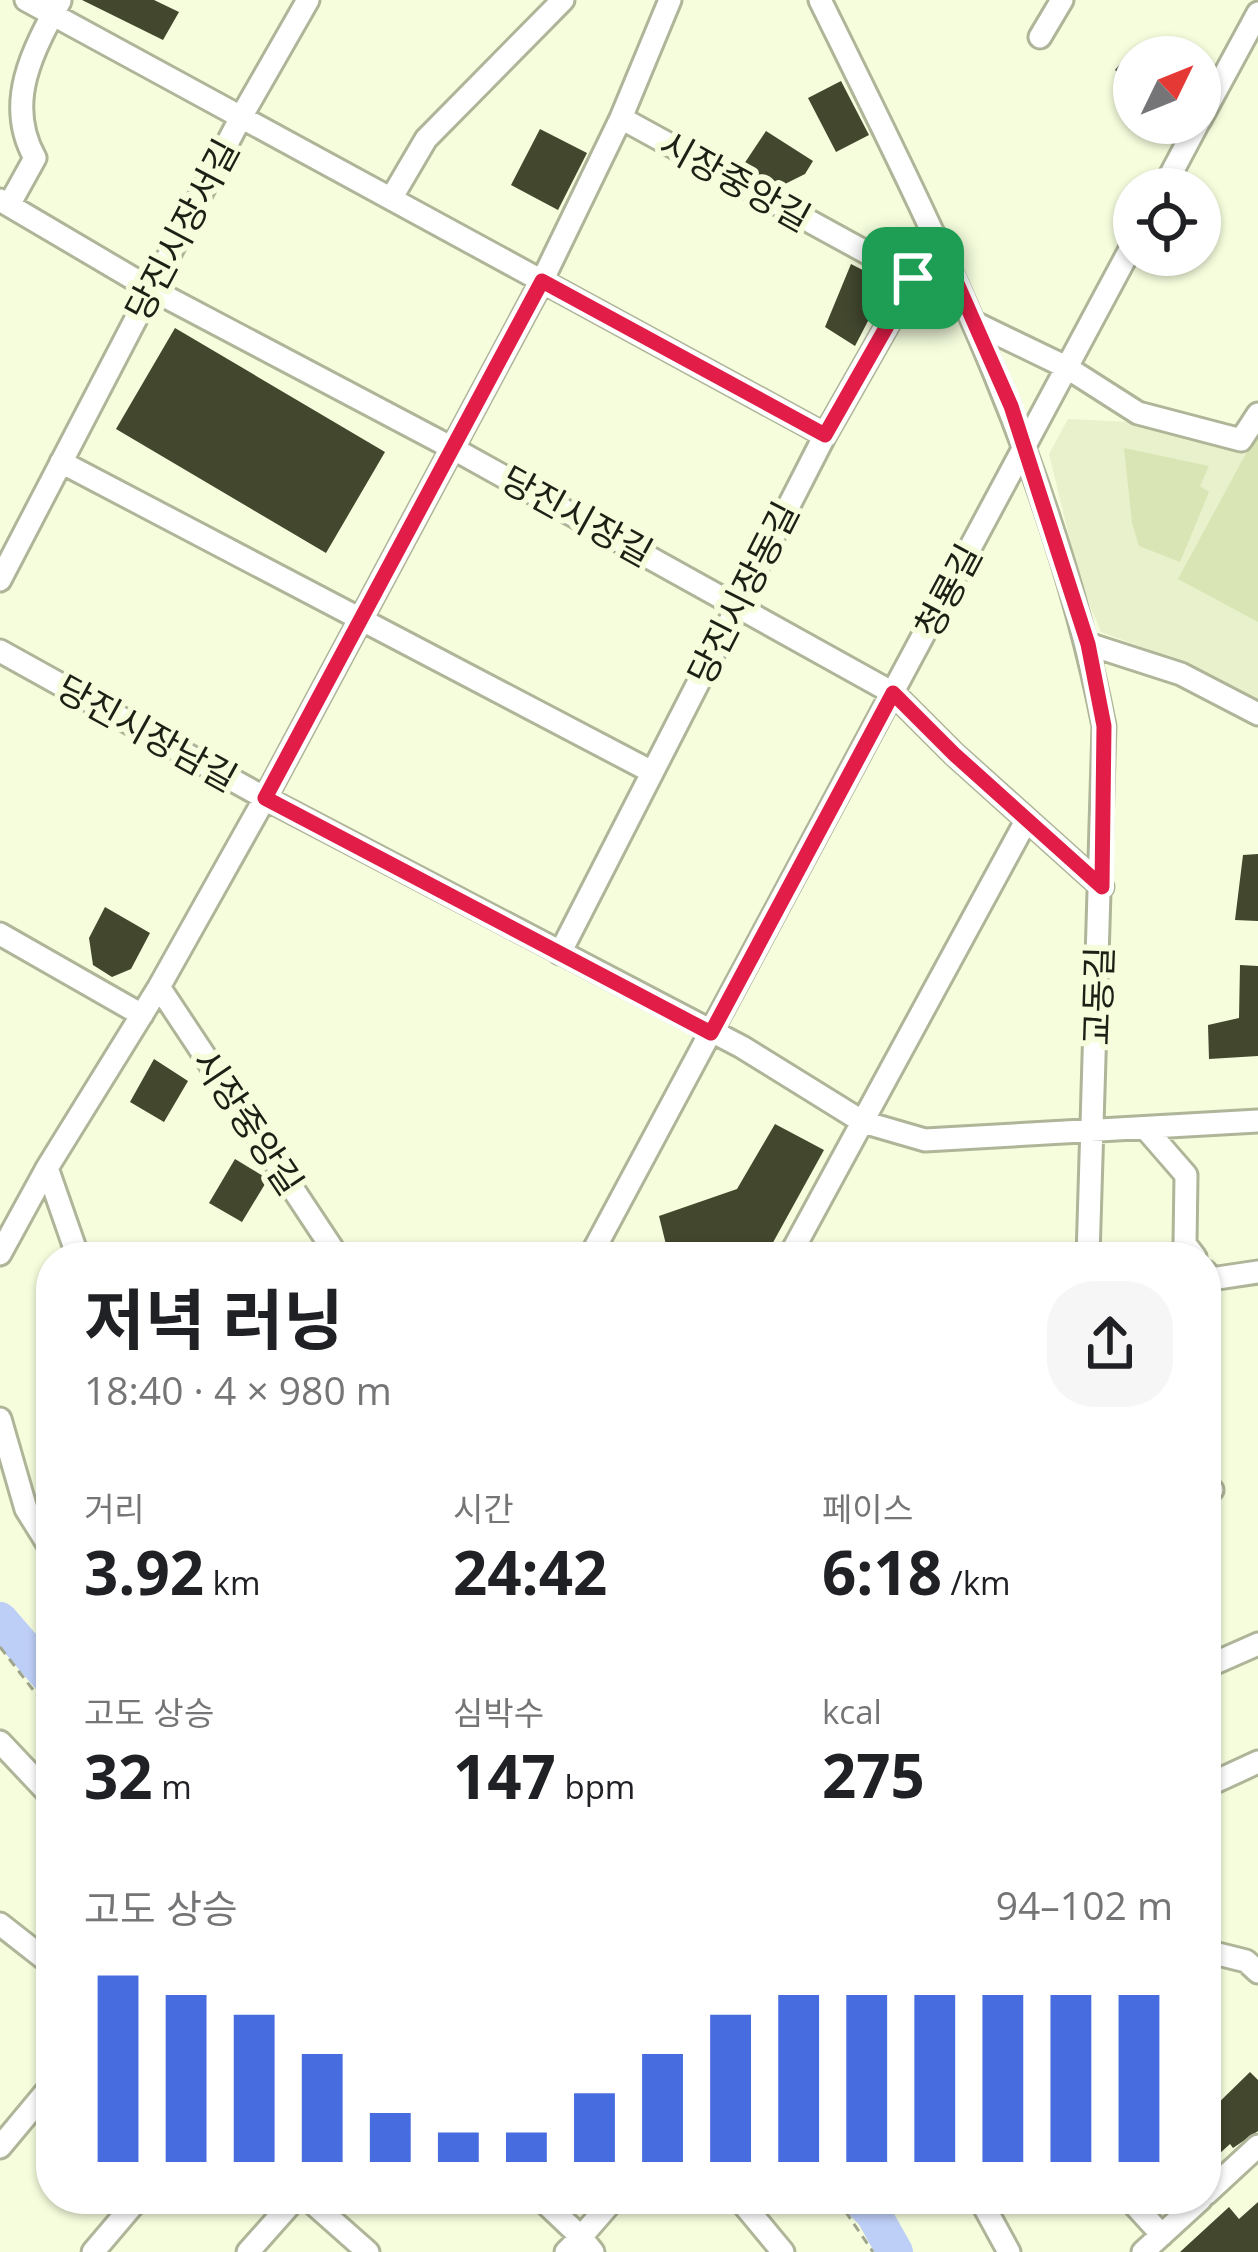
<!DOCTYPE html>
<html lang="ko">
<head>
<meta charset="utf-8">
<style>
  :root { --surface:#fff; --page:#f6f6f6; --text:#202124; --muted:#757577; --accent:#476cdf }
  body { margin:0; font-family:"Open Sans","Noto Sans KR",sans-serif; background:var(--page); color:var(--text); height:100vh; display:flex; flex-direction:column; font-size:45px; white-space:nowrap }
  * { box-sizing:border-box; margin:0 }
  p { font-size:39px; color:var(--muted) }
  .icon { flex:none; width:66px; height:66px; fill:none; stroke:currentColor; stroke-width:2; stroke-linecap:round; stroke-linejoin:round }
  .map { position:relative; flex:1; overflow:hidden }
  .side { position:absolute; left:36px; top:1242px; width:1185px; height:972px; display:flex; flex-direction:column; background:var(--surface); border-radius:48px; box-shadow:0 3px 9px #0004 }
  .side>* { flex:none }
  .needle { width:78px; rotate:47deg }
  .tools { position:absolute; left:1113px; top:36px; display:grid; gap:24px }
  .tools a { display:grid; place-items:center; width:108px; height:108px; border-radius:50%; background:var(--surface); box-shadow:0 3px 9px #0004; font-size:60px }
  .pin { position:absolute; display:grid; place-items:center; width:102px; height:102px; color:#fff; margin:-51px; border-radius:24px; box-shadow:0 6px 18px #0006 }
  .round { display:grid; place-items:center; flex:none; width:126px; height:126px; border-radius:48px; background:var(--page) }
  .overview { display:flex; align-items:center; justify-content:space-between; height:204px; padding:0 48px }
  h1 { font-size:66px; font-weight:700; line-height:90px }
  .figures { display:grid; grid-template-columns:repeat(3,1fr); gap:18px; height:204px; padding:12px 48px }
  .figures div { display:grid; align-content:center }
  .figures b { font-size:60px; font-weight:700 }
  .figures small { font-size:33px; font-weight:400 }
  .figures p { font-size:33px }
  .chart { height:336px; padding:24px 48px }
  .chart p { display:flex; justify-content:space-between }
  .chart svg { width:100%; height:216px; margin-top:12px; stroke:var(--accent); stroke-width:6 }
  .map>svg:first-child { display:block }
  .built { fill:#e8f1cb }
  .green { fill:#d9e5b5 }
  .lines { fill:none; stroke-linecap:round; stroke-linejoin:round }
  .river { stroke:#becff7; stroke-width:36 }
  .building { fill:#42472e }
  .minor-casing { stroke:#aeb598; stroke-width:27 }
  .path { stroke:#a0a68e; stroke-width:3; stroke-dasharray:9 6; stroke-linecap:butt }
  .minor { stroke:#fff; stroke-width:21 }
  .route-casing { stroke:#fff; stroke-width:24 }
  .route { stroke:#e11d48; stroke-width:15 }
  .labels { text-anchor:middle; stroke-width:12; stroke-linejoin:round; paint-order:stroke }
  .street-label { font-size:36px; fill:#1e2015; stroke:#f5fddd }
</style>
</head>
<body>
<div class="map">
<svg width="1258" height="2252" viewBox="0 0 1258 2252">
  <rect width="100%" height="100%" fill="#f5fddd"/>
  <path class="built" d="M1068,419L1131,422L1240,453L1258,424V699L1185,663L1101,632L1080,581L1049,454Z"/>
  <path class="green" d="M1256,435L1258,436V622L1178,579Z
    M1124,448L1209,466L1200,486L1209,492L1180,562L1139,546L1132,523Z"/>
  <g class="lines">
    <path class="river" d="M0,1620L51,1679
      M859,2199L873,2213L895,2252"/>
  </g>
  <path class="building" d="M82,0H154L179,12L163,40Z
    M1134,48V87L1115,70Z
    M841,81L869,135L836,152L808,98Z
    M540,129L587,153L558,210L511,185Z
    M766,131L813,161L805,174L779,187L742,167Z
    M851,264L880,279L883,292L855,346L825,327Z
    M175,328L385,452L326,553L116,429Z
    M1258,854V921L1235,920L1243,855Z
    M105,907L150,933L131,969L112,977L93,965L89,938Z
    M1240,965L1258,966V1056L1209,1059L1208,1025L1239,1018Z
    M154,1059L188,1081L164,1122L130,1102Z
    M775,1124L824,1150L765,1257H669L659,1216L737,1189Z
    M235,1159L268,1179L242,1222L209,1203Z
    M1250,2072L1258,2080V2131L1233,2148L1230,2144L1206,2166V2115Z
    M1258,2202V2252H1180L1229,2207L1239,2219Z"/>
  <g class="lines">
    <defs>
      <path id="minor" d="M26,0L542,281L621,118L670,0
        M820,0C936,236 1053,465 1104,726L1088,1257
        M1040,37L1062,0
        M621,118L913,278
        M1200,120L1258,13
        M1163,189L1198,123
        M392,197L426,139L563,0
        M0,200L151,289L454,449L893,693L954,754L1102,887
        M9,205L35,158C4,103 33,50 60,1
        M977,324L1066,367L1138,413L1241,440L1258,414
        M61,462L652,772
        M0,580L241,117L308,0
        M1088,644L1181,674L1258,714
        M0,651L265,798L742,1047L863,1122L925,1140L1258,1121
        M0,934L142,1015
        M560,953L825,435L937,238
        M159,987L265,798L542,281L825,435
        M1146,1129L1186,1175L1185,1244L1195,1257
        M47,1168L159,987L338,1257
        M0,1254L47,1168L78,1257
        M590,1257L1134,242
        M789,1257L1026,821
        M1206,1272L1211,1279L1258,1272
        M0,1419L26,1509L51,1549
        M1206,1490H1212
        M1206,1667L1258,1644
        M0,1742L51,1796
        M1206,1786L1258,1762
        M0,1924L51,1964
        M1206,1951L1246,1961L1258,1972
        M0,2147L51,2086
        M1206,2194L1258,2146
        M308,2199L368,2252
        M541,2199L581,2237L614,2199
        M739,2199L783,2252
        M980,2199L1009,2252
        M1129,2199L1162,2235
        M93,2252L138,2199
        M248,2252L295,2199
        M566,2252L581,2237L593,2252
        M1143,2252L1201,2199"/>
    </defs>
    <use href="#minor" class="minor-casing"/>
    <path class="path" d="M0,1647L51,1713
      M837,2199L873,2252"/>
    <use href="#minor" class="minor"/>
  </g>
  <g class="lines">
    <defs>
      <path id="route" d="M937,238L1011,406L1088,644L1104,726L1102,887L954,754L893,693L711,1033L265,798L542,281L825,435Z"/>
    </defs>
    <use href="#route" class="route-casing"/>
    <use href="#route" class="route"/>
  </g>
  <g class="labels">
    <g class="street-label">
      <text transform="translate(735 181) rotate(29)" y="13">시장중앙길</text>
      <text transform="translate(182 230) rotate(-62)" y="13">당진시장서길</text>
      <text transform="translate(577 516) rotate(29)" y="13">당진시장길</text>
      <text transform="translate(948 591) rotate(-62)" y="13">청룡길</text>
      <text transform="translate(743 593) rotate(-63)" y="13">당진시장동길</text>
      <text transform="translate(147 733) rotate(29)" y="13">당진시장남길</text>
      <text transform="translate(1098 996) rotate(-88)" y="13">교동길</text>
      <text transform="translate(248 1122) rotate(56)" y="13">시장중앙길</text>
    </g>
  </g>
</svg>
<div class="tools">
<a><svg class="needle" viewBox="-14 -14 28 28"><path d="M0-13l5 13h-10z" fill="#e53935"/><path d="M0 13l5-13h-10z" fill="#757577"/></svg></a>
<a><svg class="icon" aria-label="locate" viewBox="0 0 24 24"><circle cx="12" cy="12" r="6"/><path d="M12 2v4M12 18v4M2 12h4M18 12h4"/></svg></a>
</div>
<div class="pin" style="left:913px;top:278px;background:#1e9e55"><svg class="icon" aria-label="arrive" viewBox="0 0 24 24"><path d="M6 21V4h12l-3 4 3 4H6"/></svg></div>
<section class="side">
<div class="overview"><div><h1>저녁 러닝</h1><p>18:40 · 4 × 980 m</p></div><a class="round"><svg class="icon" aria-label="share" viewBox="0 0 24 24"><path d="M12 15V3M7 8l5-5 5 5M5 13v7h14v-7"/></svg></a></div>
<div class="figures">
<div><p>거리</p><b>3.92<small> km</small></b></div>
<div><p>시간</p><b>24:42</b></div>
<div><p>페이스</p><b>6:18<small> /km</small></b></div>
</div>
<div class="figures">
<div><p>고도 상승</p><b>32<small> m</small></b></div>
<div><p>심박수</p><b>147<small> bpm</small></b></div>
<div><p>kcal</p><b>275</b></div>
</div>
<div class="chart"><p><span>고도 상승</span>94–102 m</p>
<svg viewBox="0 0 160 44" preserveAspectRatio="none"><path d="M5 44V6M15 44V10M25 44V14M35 44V22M45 44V34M55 44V38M65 44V38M75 44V30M85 44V22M95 44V14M105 44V10M115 44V10M125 44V10M135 44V10M145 44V10M155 44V10"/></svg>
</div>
</section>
</div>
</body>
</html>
